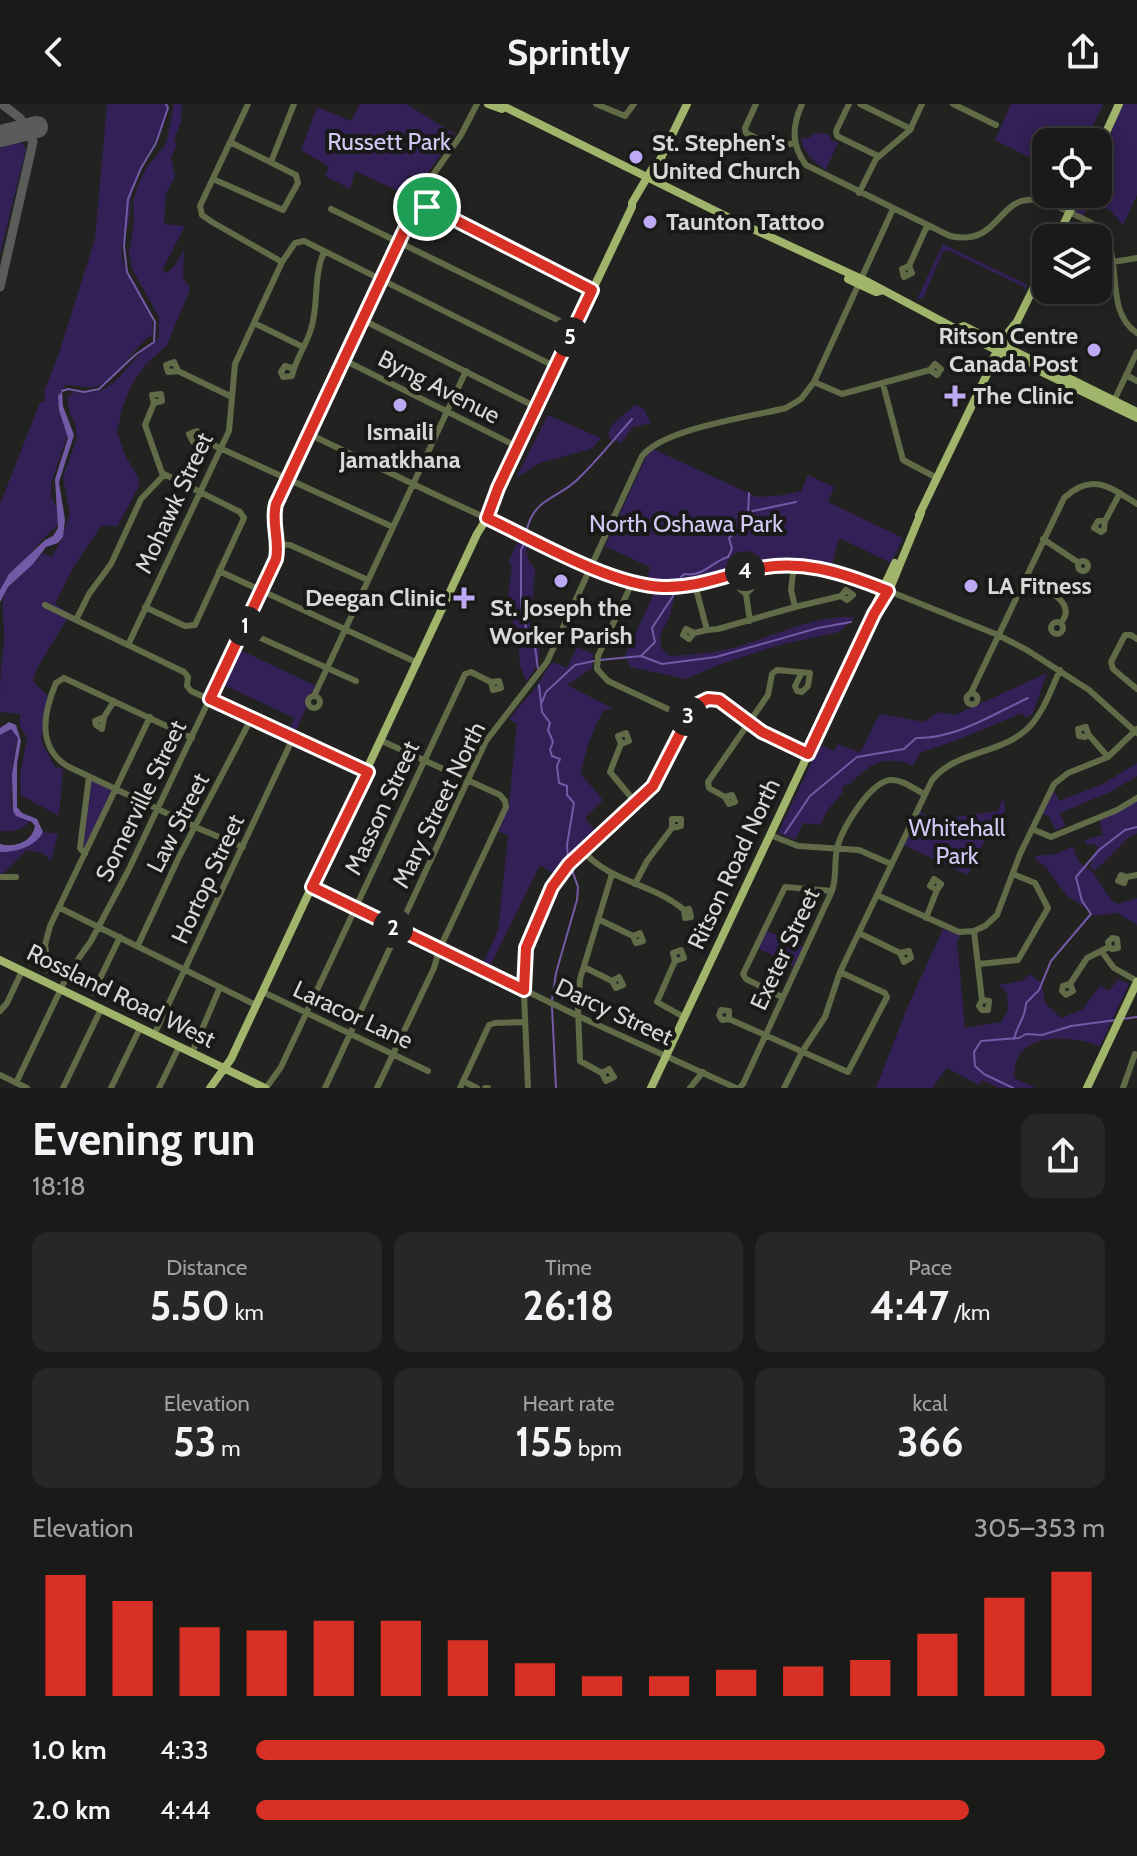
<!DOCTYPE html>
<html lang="en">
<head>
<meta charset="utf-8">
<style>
  :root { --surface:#1a1a18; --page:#272725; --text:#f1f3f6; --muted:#9fa1a2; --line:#383837; --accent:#d93025 }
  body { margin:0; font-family:Cabin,sans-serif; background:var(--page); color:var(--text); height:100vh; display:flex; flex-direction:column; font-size:30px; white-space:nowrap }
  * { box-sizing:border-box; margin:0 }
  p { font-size:26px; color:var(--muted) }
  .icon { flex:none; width:44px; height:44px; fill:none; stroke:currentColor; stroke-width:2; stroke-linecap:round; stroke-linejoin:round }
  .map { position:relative; height:984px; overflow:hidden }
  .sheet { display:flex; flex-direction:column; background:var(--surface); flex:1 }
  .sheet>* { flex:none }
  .buttons { position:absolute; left:1032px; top:24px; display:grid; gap:16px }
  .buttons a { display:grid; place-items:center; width:80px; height:80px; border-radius:16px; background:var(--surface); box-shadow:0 4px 20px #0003,0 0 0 2px var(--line); font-size:40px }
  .pin { position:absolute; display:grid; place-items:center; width:68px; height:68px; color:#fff; margin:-34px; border:4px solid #fff; border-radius:50%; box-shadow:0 2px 8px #0007 }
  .km { position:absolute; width:40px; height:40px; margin:-20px; border-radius:50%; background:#222; color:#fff; font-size:22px; line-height:40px; text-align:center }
  .round { display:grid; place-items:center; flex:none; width:84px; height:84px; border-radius:16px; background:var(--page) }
  .head { display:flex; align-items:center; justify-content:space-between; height:136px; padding:0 32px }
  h1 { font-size:44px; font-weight:800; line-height:60px }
  .stats { display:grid; grid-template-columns:repeat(3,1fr); gap:12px; height:136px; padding:8px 32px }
  .stats div { display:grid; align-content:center; border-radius:16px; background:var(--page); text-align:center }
  .stats b { font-size:40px; font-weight:800 }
  .stats small { font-size:22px; font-weight:400 }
  .stats p { font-size:22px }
  .chart { height:224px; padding:16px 32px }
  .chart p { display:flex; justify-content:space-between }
  .chart svg { width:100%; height:144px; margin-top:8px; stroke:var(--accent); stroke-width:6 }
  ul { padding:0 32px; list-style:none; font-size:26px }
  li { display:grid; grid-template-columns:128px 96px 1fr; align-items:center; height:60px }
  li i { height:20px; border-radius:10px; background:var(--accent) }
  header { display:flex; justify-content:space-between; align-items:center; height:104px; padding:0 32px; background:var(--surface); font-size:36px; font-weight:800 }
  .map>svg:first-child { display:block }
  .green { fill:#332057 }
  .water { fill:#735aa7 }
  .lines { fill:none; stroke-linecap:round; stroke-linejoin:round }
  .stream { stroke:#735aa7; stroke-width:2 }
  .taxiway { stroke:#5a5c59; stroke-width:9 }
  .runway { stroke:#5a5c59; stroke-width:22 }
  .minor { stroke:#616b48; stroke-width:6 }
  .major { stroke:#a0b56b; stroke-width:8 }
  .route-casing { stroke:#fff; stroke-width:16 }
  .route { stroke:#d93025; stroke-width:10 }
  .poi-dot { fill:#bea9f4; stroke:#191917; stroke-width:3 }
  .labels { text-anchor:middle; stroke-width:8; stroke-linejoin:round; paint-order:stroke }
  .park-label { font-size:24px; fill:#d3c8f3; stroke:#191917 }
  .poi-label { font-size:24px; font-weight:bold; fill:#d8d9d7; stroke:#191917; text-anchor:start }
  .street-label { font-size:24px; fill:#d8d9d7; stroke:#191917 }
</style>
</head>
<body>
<header><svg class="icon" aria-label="back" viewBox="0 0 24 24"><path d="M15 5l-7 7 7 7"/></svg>Sprintly<svg class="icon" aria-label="share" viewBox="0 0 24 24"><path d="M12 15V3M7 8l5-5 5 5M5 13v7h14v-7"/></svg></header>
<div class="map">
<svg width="1137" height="984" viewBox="0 0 1137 984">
  <rect width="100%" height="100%" fill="#222320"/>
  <path class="green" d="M107,0H168C164,29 146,48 136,74C130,88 131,101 129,116C127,129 120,139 122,153C126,181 158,202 152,231C132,243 115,280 93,283C84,284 75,281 66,281L60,288L61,302L68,329L51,379V392L59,409L58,420L39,439L0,486V400L40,299L45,297L44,287L58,252L95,135Z
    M174,0H182L181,18L174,36L177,42L171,53L175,72L166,90L164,120L185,122L162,166L167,169L176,160L184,145L183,173L189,183V188L167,241L145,261L132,280L123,301L117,328L125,351L139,375L138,384L117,423L102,421L74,462L55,500L70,510L36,566L33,577L48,592L47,617L41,632L42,639L55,663L63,665L59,712L21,691L20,671L27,634L20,622V610L0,608C0,587 0,566 3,546C7,528 0,508 4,490C13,474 31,465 42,449L51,453L60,439L70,410L63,373L77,334L75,319L70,310L67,294L74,288C109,292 115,277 136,254C143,246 152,241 159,233V213L132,165L129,149L134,119L133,97L138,81L146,64L166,40Z
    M360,0H406L455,30L422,77L409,71L400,88L355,67L350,85L325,72L329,63L301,46L317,3L351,17Z
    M1011,0H1103L1085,38H1046V62L995,36Z
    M1120,0H1137V91L1123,121L1110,106L1091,97L1082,114L1069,108L1078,90H1098V46Z
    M813,29L829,30L832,37L838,38L826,66C813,57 805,50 801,35L811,33Z
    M18,33L26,45L0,150V36Z
    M943,140L1028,181L1025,187L1024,183L947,146L943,148L923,194L917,195Z
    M635,301L643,304L651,319L633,323L621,339L610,335L608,330L613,320Z
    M548,311L601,334L591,345L540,359L516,374Z
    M653,345L757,393L784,391L801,387L808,371L834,383L828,398L903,434L891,459L839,434L832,461C807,455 782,454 757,459C717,466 689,480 647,476L650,463L605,442L647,351Z
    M519,435L530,440L526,446L528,455L535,466L530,531C547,548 538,561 526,578L520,561L518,533L507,502L512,462L508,459Z
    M675,489L670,511L660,532L661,544L670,552C691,551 713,549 733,544C772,533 815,511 855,513L839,528L779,541L718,561L686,575L630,563L625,552L654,490Z
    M577,543L593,550L592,564L567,581L612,604L603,607C592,628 585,647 581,670L603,696L585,714L598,730L556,771L540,761L489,864L482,861L498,827L508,732L498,727L509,701L517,620L509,615L537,582L552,558L567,564Z
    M238,545L316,582L307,595V601L294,632L288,629L294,614L222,580Z
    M1047,569L1033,609L1026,614L1022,609L957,636L920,649L913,662C896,654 879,655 864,667C856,673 853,680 843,682V688L827,707L820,721L803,719L795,736L778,729L820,641L834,647L838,640L859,648C870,636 870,622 881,610L924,618L939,608L955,611Z
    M5,624L14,625L18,632L13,658L11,702L15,708L30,717C22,727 12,728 0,727V629Z
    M1137,659V672L1134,674L1110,688L1060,709L1065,722L1055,726L1050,713L1042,709L1053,685L1059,697L1103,680Z
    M93,677L112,686L86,744L83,745L91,678Z
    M1137,694V729L1128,734L1099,763L1095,766L1090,763L1098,743L1095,740L1087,741L1084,736L1103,731L1099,713Z
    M1002,696L1005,698V708L995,715L968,771L901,740L917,706L935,716L998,707Z
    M43,728L58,730L51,757L43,749L27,746L5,768L0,770V748C17,748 33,742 43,728Z
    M1073,742C1079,767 1087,759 1096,773C1103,783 1107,793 1117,800L1137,794V821L1117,809L1094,812C1086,800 1076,800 1067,791C1055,779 1050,763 1035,755L1036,752L1056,750Z
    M943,825L961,831L957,837L965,924L1001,918L1008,906L1007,889L999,881L1024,876L1030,870L1042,880L1045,899L1061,914L1082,906L1100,882L1109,887L1118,875L1129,880L1100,942C1068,930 1012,927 1014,974L1036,984H999L982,976L979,981L947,964L932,984H876L907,904Z
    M766,826L803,843L794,862L758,844Z"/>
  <path class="water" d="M62,287L63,302L74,331L59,378L65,416L63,433L58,439L46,443L33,460L8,483L0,498V486L9,470L45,436L53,432L58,424L55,375L68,334L59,306L58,292Z
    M9,618L16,621L21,637L17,659V703L22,709L37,715L43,728C36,742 17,748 2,748H0V740C15,744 32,738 35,722L32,718L16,712L13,707L12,670L18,634L11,625L0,631V624Z"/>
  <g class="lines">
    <path class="stream" d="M62,287L68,285L84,288L99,285L135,251L154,238L155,218L127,168L124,142L128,95L141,64L156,39L168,4L166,0
      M748,411L749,389
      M527,425C535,393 558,395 578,375C598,356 614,335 632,315
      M524,440L521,446V501L527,528
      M681,473L684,470C704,473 711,458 728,453L732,445L729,434L745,419L753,407L796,398
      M531,532L534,535L538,565
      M642,551L655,538L652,524L673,492
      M600,556L641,552L662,560L716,553L818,524L851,518
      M539,581L542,608L550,619L548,626L553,638L550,646L552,652L560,655L557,662L559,679L567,682V691L574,699L567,741L568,756
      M542,598L546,588L575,561L594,557
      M785,729L810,692L857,653L904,645L916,634C956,635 993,610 1028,594
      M552,896L556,869L577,796L578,783L571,763
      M552,903L556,984
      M1122,915L1137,913
      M1014,935C1017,921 1026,913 1026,899L1039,886L1051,857L1091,810L1082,797L1076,773L1099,746L1125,726L1137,723
      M1013,984L984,970L975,962L974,948L981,937L1019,934L1026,930L1042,931L1071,922L1116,916"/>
    <path class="taxiway" d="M0,183L33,38L20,14L2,0"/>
    <path class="runway" d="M0,32L37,23"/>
    <path class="minor" d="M248,0L200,102L202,111L212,118L282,158
      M596,0L625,12L634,0
      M756,0L745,24L746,29L775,43L795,39
      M802,0C792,22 791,41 806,61L950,132C1000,143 997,92 1035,96C1049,97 1063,105 1075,111C1089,117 1102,123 1108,137C1120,166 1107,209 1137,229
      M849,0L836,27L837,32L878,52
      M860,0L911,25
      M953,0L996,21
      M271,58L294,0
      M213,75L283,106L298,79L296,71L230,38
      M859,89L876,55L910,26L922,0
      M418,97L592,186
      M331,105L574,224
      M1113,158L1137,154
      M909,162L902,165L904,173L912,169L909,162L927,122
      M363,216L536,303
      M254,219L303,243
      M344,256L518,343
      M292,264L285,262L281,268L283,273L292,272C295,256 306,242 311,225C319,200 313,172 324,148
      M178,267L168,268L166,261L174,258L178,267L232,293
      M1126,271L1137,277
      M814,278L842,290L930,266L935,260L941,265L937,271L930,266
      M883,280L903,356L937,374
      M1113,299L1137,248
      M309,330L434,390L594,464L632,479L663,483L695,481L746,467L784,461L817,463L849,471L998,531L1027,546L1089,586L1137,629
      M200,335L197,327L189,330L193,338L200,335L393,423
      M1105,417H1098L1094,424L1101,428L1104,426L1105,417L1120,389
      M1043,435L1079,459
      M278,440L290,441L368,476
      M1078 462a5 5 0 1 1 10 0a5 5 0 1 1-10 0Z
      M219,467L418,559
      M1024,475C1041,483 1079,497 1061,519
      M632,479L598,552L597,565L608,577L687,614
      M695,481L707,526L718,525L795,503L791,486L794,461
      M746,490L740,485L746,479L751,485L746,490L750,517
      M45,501L184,568L188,573L187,582L191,587L368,668
      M145,503L185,522L195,521L244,414L240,408L162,369L145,321L154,299L162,297L161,290L152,291L154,299
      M795,503L841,492L846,486L853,491L847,496L841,492
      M76,516L89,490L111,460L141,395L164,371
      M1051 524a6 6 0 1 1 12 0a6 6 0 1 1-12 0Z
      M243,526L356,577
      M694,529L689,535L683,531L686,525L694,529L707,526
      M1137,535L1131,531H1125L1111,558L1113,565L1137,585
      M128,541L229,327L235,260L282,158L295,139L304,137L556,263
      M971,589L1064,394C1092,368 1110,383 1137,400
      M966.5 595a5.5 5.5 0 1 1 11 0a5.5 5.5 0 1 1-11 0Z
      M314,592L466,267
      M308 598a6 6 0 1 1 12 0a6 6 0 1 1-12 0Z
      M104,613L95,617L96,621L102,625L104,613L114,597
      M1088,630L1086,623L1078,625L1079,632L1085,633L1088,630L1108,653
      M192,634L64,574L56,579C44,607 36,642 67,662L200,725L243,743
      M621,640L629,637L626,629L618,632L621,640L610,668L636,699
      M725,693L729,700L735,698L732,691L725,693L709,684L708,678L768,591L772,570L777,566L810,569L808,582L802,588L797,587L795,582L801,570
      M1032,725L1051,733L1117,706L1137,694
      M770,731L798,742L859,746L891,760
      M583,747C610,778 654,780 684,806L689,805L691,813L685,814L684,806
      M85,750L80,744L89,673
      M0,773H16
      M1126,773L1124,779L1118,777L1121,771L1126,773L1137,771
      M635,780L647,757L672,724V715H681V722L672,724
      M312,783L578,912L736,984
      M877,791L959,828L974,827L985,822L997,811L1020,750L1054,680L1068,669L1108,653L1137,625
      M60,804L256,901
      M926,814L937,786L930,782L934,775L941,780L937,786
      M598,815L633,832L640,829L643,837L636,839L633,832
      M974,827L982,896L979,902L982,906H988L989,897L982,896
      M859,829L900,849L909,847L911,854L904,858L900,849
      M138,841L179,753L251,615
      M1102,848L1114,864L1137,877
      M43 860a6 6 0 1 1 12 0a6 6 0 1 1-12 0Z
      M47,855L45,841L50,822L150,613
      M675,857L684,854L681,846L673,849L675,857L657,898L684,913
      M979,860L1018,856L1048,804L1035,779L1013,770
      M584,863L612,877L616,884L623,881L619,873L612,877
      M1070,880L1073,887L1066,891L1062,887L1063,882L1070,880L1087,854L1109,843L1108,838L1112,834L1117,835L1118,844L1112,845L1109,843
      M263,888L428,967
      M93,889L120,833
      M782,893L746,875L743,870L785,783L832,787
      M0,907L7,899L22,867
      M729,915V907L721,906L719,911L722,916L729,915L848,968L887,893L885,889L840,868
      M154,931L293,634
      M192,949L220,883
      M602,969L609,965L614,973L606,977L602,969L580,957L578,904L580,875L612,770
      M0,971L27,984
      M463,977L477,984
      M16,979L69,868L91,837L128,767L275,457L278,440L274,416L276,400L426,81L461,31L477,0
      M63,984L101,905
      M111,984L140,924
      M159,984L179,943
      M266,984L281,963L465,570L471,568L491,578L499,577L501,584L493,586L491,578
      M325,984L486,637L547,558L642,352C665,324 750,313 786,304L801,295L814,278L893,105
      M377,984L434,864L439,846L506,703L505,697L500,691L382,637
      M460,984L489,921L495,919L525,918
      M485,984H488
      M528,984L523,866L526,844L534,822L552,783L569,760L653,682L694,602L708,595L719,596L762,628L808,650
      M690,984L703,968
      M739,984L743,980L832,787C837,773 834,758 837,744C842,725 869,679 890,676C902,675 914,685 924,690
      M784,984L802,948L825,913L840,868L932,676C956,647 999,650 1026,626C1043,611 1051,585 1060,566
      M1123,984L1135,950"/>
    <path class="major" d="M488,0L502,5
      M499,0L740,119L868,178L992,244L1137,314
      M1098,46L1119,0
      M659,63V58L687,0
      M1057,134L1078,90
      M848,175L876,188L880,187
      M958,224L964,222L1137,308
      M990,264L995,262L1046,159
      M919,411L990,264V261L1003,235L1015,220
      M875,509L876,499L895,459
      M0,856L265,984
      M210,984L231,955L477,430L487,414L518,343L632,103V99L655,60L659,58
      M651,984L874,510L891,482L921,409
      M1087,984L1137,878"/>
  </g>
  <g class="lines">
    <defs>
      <path id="route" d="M418,97L592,186L498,384L487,414C536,437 610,481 663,483C693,484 718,474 746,467C798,453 841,468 888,487L874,510L808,650L762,628L719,596L708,595L694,602L653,682L569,760L552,783L526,844L524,886L312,783L368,668L210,595L276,455C280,436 271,419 276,400Z"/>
    </defs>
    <use href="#route" class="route-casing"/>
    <use href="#route" class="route"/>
  </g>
  <g class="poi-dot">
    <circle cx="636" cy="53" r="8"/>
    <circle cx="650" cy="118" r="8"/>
    <circle cx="1094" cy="246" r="8"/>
    <path d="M951 280h8v8h8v8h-8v8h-8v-8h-8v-8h8z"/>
    <circle cx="400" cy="301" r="8"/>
    <circle cx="561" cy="477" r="8"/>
    <circle cx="971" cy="482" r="8"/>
    <path d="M460 482h8v8h8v8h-8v8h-8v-8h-8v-8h8z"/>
  </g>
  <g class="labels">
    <g class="park-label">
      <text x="389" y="46">Russett Park</text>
      <text x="686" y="428">North Oshawa Park</text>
      <text x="957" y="732">Whitehall<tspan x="957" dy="28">Park</tspan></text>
    </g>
    <g class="poi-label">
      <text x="652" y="47">St. Stephen's<tspan x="652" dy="28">United Church</tspan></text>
      <text x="666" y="126">Taunton Tattoo</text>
      <text x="1078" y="240" text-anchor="end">Ritson Centre<tspan x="1078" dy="28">Canada Post</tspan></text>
      <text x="973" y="300">The Clinic</text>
      <text x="400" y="336" text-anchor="middle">Ismaili<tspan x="400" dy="28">Jamatkhana</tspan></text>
      <text x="987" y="490">LA Fitness</text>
      <text x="446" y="502" text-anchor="end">Deegan Clinic</text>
      <text x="561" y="512" text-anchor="middle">St. Joseph the<tspan x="561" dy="28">Worker Parish</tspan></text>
    </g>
    <g class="street-label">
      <text transform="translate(439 283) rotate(27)" y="8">Byng Avenue</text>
      <text transform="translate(174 399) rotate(-65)" y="8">Mohawk Street</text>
      <text transform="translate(141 697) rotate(-64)" y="8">Somerville Street</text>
      <text transform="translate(439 701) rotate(-64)" y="8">Mary Street North</text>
      <text transform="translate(382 704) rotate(-65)" y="8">Masson Street</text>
      <text transform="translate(178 719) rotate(-63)" y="8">Law Street</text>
      <text transform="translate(734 760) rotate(-65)" y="8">Ritson Road North</text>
      <text transform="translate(208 775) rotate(-65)" y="8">Hortop Street</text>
      <text transform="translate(785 845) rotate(-65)" y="8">Exeter Street</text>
      <text transform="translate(121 892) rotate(26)" y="8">Rossland Road West</text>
      <text transform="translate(614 908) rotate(25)" y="8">Darcy Street</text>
      <text transform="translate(353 911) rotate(25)" y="8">Laracor Lane</text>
    </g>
  </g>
</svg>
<div class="buttons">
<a><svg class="icon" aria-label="locate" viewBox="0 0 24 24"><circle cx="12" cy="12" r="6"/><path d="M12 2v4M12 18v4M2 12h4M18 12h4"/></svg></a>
<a><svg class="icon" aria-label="layers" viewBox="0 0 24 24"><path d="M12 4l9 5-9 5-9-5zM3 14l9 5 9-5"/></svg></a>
</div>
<div class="pin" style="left:427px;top:103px;background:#1e9e55"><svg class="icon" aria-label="arrive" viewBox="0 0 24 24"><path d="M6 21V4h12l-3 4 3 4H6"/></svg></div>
<b class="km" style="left:245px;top:522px">1</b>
<b class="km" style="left:393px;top:824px">2</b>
<b class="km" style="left:688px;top:612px">3</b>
<b class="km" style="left:745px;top:467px">4</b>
<b class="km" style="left:570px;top:233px">5</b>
</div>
<section class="sheet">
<div class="head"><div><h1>Evening run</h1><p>18:18</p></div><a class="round"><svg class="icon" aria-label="share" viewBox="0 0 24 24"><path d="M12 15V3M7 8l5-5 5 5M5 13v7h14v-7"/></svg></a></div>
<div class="stats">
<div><p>Distance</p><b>5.50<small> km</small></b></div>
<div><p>Time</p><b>26:18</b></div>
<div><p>Pace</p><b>4:47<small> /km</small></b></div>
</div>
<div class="stats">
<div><p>Elevation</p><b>53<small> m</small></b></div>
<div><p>Heart rate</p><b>155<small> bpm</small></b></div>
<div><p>kcal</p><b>366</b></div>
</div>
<div class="chart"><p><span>Elevation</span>305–353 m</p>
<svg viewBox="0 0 160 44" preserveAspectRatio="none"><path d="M5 44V7M15 44V15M25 44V23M35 44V24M45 44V21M55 44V21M65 44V27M75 44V34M85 44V38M95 44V38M105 44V36M115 44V35M125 44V33M135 44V25M145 44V14M155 44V6"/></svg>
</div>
<ul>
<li><b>1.0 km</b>4:33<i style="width:100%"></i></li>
<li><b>2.0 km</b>4:44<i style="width:84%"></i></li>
</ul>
</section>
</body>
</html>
